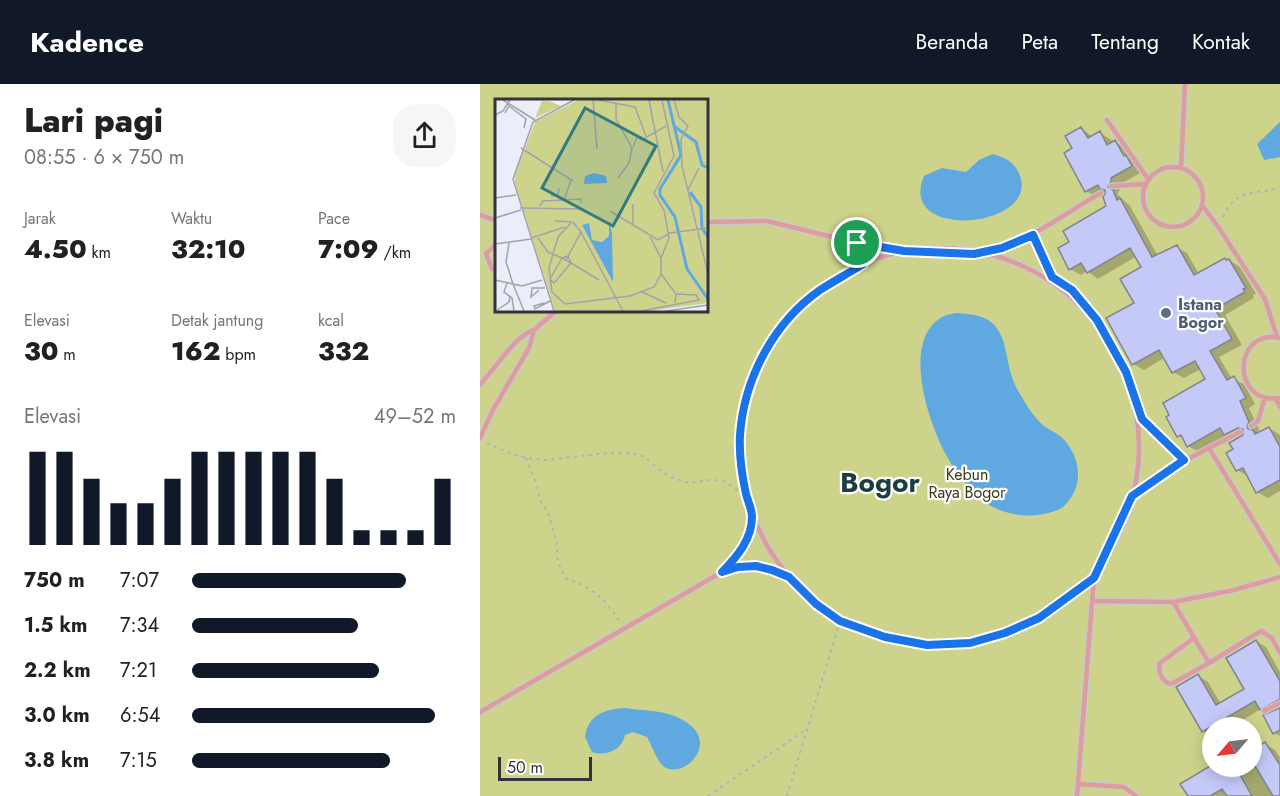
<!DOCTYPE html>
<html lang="id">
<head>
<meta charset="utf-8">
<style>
  :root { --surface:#fff; --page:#f6f6f6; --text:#202124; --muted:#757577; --accent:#111827 }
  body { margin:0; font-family:Jost,sans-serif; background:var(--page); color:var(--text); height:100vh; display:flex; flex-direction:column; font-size:22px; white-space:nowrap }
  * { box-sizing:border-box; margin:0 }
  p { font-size:20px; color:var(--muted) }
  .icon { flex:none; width:33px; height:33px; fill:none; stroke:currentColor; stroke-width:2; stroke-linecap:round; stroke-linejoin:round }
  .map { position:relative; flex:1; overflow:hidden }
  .side { display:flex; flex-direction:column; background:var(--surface); width:480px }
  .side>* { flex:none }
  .needle { width:39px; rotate:242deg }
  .tools { position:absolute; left:722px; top:633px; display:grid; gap:12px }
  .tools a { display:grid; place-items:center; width:60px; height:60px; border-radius:50%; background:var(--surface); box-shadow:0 3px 15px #0003; font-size:30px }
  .scale { position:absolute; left:18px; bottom:15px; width:94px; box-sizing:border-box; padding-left:6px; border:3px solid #333338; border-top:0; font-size:16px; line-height:21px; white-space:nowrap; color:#333338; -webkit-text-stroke:4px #fff; paint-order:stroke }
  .pin { position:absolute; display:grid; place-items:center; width:51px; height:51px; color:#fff; margin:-26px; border:3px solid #fff; border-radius:50%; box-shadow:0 2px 6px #0007 }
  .round { display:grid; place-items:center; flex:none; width:63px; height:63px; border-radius:24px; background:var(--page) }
  .head { display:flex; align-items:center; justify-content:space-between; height:102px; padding:0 24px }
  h1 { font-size:33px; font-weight:800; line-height:45px }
  .metrics { display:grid; grid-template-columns:repeat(3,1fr); gap:9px; height:102px; padding:6px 24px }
  .metrics div { display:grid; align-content:center }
  .metrics b { font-size:26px; font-weight:800 }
  .metrics small { font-size:16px; font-weight:400 }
  .metrics p { font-size:16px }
  .chart { height:168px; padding:12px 24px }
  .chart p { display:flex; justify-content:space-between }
  .chart svg { width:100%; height:108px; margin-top:6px; stroke:var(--accent); stroke-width:6 }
  ul { padding:0 24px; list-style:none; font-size:20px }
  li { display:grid; grid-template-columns:96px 72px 1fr; align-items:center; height:45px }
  li i { height:15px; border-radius:8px; background:var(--accent) }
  header { display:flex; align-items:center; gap:36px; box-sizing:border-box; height:84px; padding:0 30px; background:var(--accent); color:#fff }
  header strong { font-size:28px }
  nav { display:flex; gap:33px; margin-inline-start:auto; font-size:21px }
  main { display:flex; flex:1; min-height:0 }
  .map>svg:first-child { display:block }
  .green { fill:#ced38b; fill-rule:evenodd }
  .water { fill:#60a8e0 }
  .shadow { fill:#0003 }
  .building { fill:#c4c9f8; stroke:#82838d; stroke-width:1.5 }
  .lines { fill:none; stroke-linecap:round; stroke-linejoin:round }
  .lane-casing { stroke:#c6c8d2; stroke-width:7 }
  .path { stroke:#b0b1ba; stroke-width:2; stroke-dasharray:3 4.5; stroke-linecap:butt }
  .lane { stroke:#dd9d9b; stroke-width:4.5 }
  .route-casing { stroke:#fff; stroke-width:12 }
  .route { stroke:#1a73e8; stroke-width:8 }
  .service-dot { fill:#5c6f8a; stroke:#fff; stroke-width:2 }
  .labels { text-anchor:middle; stroke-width:4.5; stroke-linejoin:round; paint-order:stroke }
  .service-label { font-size:16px; font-weight:bold; fill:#4e5e75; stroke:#fff; text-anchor:start }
  .park-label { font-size:16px; fill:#393b16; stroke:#fff }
  .town-label { font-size:28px; font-weight:bold; fill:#1c3e40; stroke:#fff }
  .inset-river { fill:none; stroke:#60a8e0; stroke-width:3 }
  .inset-road { fill:none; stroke:#a1a3ab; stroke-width:1.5 }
  .view { fill:#327b7e; fill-opacity:0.15; stroke:#327b7e; stroke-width:3 }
  .inset-edge { fill:none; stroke:#333338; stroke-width:3 }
</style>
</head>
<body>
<header>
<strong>Kadence</strong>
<nav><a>Beranda</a><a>Peta</a><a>Tentang</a><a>Kontak</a></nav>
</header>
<main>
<section class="side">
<div class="head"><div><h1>Lari pagi</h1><p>08:55 · 6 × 750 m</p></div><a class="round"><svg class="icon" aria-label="share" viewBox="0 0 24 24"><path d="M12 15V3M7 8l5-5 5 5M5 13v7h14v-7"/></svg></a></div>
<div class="metrics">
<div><p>Jarak</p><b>4.50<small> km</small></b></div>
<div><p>Waktu</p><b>32:10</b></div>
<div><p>Pace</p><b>7:09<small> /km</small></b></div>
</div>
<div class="metrics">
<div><p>Elevasi</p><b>30<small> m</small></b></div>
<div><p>Detak jantung</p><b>162<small> bpm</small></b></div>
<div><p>kcal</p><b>332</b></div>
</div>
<div class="chart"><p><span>Elevasi</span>49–52 m</p>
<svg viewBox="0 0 160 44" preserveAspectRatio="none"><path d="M5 44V6M15 44V6M25 44V17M35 44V27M45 44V27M55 44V17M65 44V6M75 44V6M85 44V6M95 44V6M105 44V6M115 44V17M125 44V38M135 44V38M145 44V38M155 44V17"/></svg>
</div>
<ul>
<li><b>750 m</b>7:07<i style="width:81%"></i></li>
<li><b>1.5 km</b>7:34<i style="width:63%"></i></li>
<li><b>2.2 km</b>7:21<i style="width:71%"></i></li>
<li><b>3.0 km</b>6:54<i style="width:92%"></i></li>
<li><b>3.8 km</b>7:15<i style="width:75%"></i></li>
</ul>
</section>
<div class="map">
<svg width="800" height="712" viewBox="0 0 800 712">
  <rect width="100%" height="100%" fill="#ebedf8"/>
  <path class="green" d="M0,0H800V712H0ZM16,16H226V226H16ZM732,644H771V682H732Z"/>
  <path class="water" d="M800,38V73L784,76L777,60Z
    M513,70C526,74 535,78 540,92C559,144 416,158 444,92L462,84L486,88L499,76Z
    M477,229C486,230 496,230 504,234C527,244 525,272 532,293C534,300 538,307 542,313C547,323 556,335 564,342C571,347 580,350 586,358C602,378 603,405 583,423C576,428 565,430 557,431C542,433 527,430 513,423C495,413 475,388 465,369C448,337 420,254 464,232C468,230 473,230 477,229Z
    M146,624C163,627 180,626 197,633C247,655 203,698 183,682C176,675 172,662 167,653L153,648L145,651C142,666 126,673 112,668L105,653C108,630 126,625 146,624Z"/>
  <path class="shadow" d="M601,44L613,53L620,49L630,55L633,59L635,58L646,64L662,88L641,100V104L637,110L650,122L678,172L697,163L707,169L719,190L749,176L760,183L776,210L773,211L774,214L745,231L762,261L739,273L752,295L764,300L775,320L769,324L779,345L777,351L789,344L800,351V407L788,414L777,408L768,392L757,386L755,366L756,356L748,352L719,368L708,362L705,355L698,352L727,296L721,285L704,294L693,288L684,274L664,286L653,280L656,220L663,183L657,172L618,195L607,187L601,191L590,185L591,159L628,123L629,107L617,113L606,107L594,65Z
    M776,557L786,563L800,588V652L794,649L790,630L781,625L749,644H732V652L723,647L718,592L728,598L741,620L766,606Z
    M785,660L795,666L800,673V712H709L732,682H771V670Z"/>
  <path class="building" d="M601,43L608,54L620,47L627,61L635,56L644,72L646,71L647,73L652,82L631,94V98L628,103L633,106L637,116L640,114L672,173L697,161L714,191L745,174L746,176L749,175L766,204L763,205L765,208L735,225L752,255L730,267L747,296L754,292L766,314L760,317L769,338L767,342L768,345L773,346L775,350L789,343L800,363V396L776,409L763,384L756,387L746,369L753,365L749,359L763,351V345L758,344L744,351L740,344L707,363L701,351L697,353L686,333L689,331L683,319L725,295L715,277L692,289L679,266L652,281L626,234L654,219L640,195L661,183L650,164L607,189L601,179L589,186L578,164L589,158L583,147L626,122L623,113L625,110V106L620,105L618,101L605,108L584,69L592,64L585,52Z
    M776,556L800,597V615L780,626L775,617L722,648L696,603L718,590L736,621L764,605L746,574Z
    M800,624V646L793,650L783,631Z
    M785,658L800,681V712H793L771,675V667Z
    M730,682H755L772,712H747L742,705L730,712H708L700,700Z"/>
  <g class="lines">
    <defs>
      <path id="lane" d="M627,36L668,95
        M663 113a30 30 0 1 1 60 0a30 30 0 1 1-60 0Z
        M701,84L705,0
        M632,102L666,100
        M722,121L739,144L785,215L797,253
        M0,131L15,136L16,140
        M226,138L287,137L377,159L421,166
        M553,151L571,192
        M16,157L14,163L6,169L12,185L16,186
        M377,159L383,180
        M261 363a199 199 0 1 1 398 0a199 199 0 1 1-398 0Z
        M497,170C506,168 515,166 524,163C559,150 589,127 621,109
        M800,254C752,244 751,322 800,314
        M0,300C15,286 35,251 54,246
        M795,314L800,323
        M662,335L704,377
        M771,342L778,337L785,313
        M760,348L729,364L800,480
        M0,354L13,326L49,264L54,246L77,226
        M653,412L704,377L729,364
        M244,486C260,470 269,453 273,431
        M613,517L693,518L754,506L800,493
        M693,518L729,579L693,599L690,600C681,596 678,588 680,579L714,554
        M729,579L781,547L792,554L800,569
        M784,627L800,619
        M0,628L242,488C268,480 283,482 308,492
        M598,700L644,703L656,712
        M597,712L614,493"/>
    </defs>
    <use href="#lane" class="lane-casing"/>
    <path class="path" d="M743,133C755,105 775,110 800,104
      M7,359L32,370L46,374L64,376L129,369H152L165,373L182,388L193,394L209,399L231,396L243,397L267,412
      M46,374L57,401L60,416L69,431L76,456L78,478L85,494C114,505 122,511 139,537
      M228,712L327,645
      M307,712L360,537"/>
    <use href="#lane" class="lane"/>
  </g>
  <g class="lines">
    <defs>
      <path id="route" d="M553,151L572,193L592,206L617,236L646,288L662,335L704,376L652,412L614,494L559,534L525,549L490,559L447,561L405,553L360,537L336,520L309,493L292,486L276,482L258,483L242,488C257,473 272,455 272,433C272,425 268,418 266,410C262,392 259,370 260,351C264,295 293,239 340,206C354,197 369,189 383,180L377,159L424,167L494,170L522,164Z"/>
    </defs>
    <use href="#route" class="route-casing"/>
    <use href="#route" class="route"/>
  </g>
  <circle class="service-dot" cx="686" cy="229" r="6"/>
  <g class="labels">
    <g class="service-label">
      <text x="698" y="226">Istana<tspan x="698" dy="18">Bogor</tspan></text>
    </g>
    <g class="park-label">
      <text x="487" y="396">Kebun<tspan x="487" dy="18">Raya Bogor</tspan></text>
    </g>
    <g class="town-label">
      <text x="400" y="408">Bogor</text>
    </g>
  </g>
  <g transform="translate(15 15)">
    <rect width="213" height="213" fill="#ebedf8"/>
    <path d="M83,1H213V204L154,212H60L20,84V75L40,23ZM47,2H54L66,7L40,19Z" fill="#ced38b"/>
    <path d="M99,74L111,77L112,84L89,85L90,77ZM114,121L117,134L118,183L87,126L94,124L97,141L107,143L114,137Z" fill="#60a8e0"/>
    <path class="inset-river" d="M173,1L186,56L165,90V96L180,118L192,170L213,200M180,28L201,43L207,66L213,69M195,93L206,108L207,129L213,138"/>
    <path class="inset-road" d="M8,1L40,21M98,1L102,50M103,1L140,8L151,37M154,1L168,73M179,1L184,18L193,27L186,40L187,67L213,175M121,4V20L137,49L134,64L123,79M10,14L14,7L31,20L29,29M0,16L8,12L15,1M138,48L142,38L147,41L171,27M26,49L78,82M193,91L204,69M56,92L57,97L63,96L64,89M0,99L21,96M69,101L76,81M45,107L48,102L86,100V104M25,109L87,110M115,112L163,141L175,134L213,129M0,119L26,111M60,122L78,123L86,133L71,161M76,124L63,138L54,169L57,193L70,205L135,197L159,188L166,175V159L155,138M138,125V105M86,133L128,212M36,139L70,128M43,139L53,153L67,159L76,164L59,184L55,180L67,159M14,144L11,163L18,185M0,145L36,140M67,159L73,157L76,164L104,181M166,159L174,139L169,111L159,94L179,57L167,1M166,175L181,195L180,204M0,181L27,187L47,181M12,184L9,193L17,199L19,212M18,185L29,212M44,191L36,198L37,189H50M147,193L171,204M49,204L39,207L40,210L55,202M2,211L14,203L15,198M59,212L18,80L38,23L79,1M146,212L204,201L201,196L181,195M171,212L213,206"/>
    <path class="view" d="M90,9L161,47L118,127L47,89Z"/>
    <rect width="213" height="213" class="inset-edge"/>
  </g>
</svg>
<div class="tools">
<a><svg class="needle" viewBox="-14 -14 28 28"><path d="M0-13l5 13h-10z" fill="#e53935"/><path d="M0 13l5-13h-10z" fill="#757577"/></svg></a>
</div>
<div class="scale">50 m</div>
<div class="pin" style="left:377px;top:159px;background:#1e9e55"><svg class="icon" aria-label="arrive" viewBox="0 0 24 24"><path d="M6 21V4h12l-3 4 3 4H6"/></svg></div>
</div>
</main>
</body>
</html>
